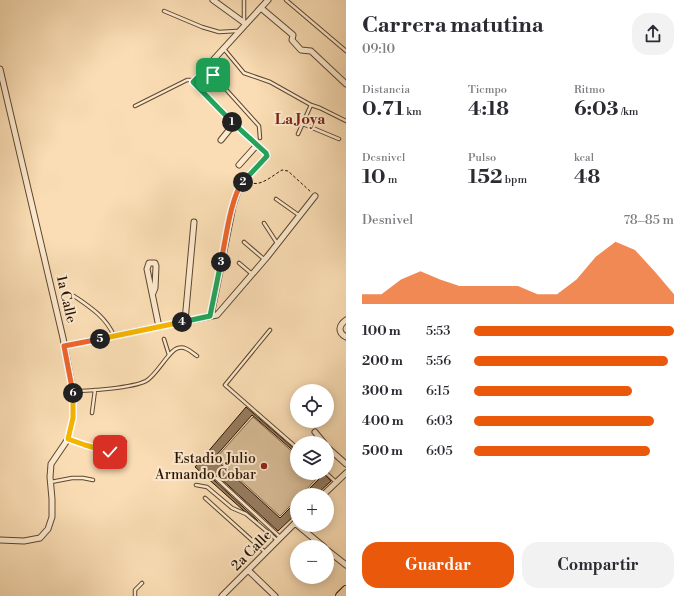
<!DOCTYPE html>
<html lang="es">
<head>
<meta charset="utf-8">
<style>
  :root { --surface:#fff; --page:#f2f2f3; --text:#2b2b33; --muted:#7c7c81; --accent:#ea580c }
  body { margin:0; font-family:"Libre Bodoni",serif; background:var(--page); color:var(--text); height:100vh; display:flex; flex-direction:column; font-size:15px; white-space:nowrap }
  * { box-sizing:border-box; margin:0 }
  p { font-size:13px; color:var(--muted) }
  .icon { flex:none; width:22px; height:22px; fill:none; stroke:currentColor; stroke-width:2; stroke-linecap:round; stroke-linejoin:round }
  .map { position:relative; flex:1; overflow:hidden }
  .sheet { display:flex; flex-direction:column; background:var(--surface); width:344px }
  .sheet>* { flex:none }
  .fabs { position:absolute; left:290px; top:384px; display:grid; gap:8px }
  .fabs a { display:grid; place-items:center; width:44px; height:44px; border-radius:50%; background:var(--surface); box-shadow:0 2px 10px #0003; font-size:20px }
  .pin { position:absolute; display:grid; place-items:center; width:34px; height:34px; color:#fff; margin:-17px; border-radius:8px; box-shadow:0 2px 6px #0006 }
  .km { position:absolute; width:20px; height:20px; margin:-10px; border-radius:50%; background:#222; color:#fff; font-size:11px; line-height:20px; text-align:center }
  .round { display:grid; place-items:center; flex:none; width:42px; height:42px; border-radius:16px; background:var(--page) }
  .head { display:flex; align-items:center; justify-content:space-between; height:68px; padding:0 16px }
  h1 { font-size:22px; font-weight:700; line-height:30px }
  .figures { display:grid; grid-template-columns:repeat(3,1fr); gap:6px; height:68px; padding:4px 16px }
  .figures div { display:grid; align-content:center }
  .figures b { font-size:20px; font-weight:700 }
  .figures small { font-size:11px; font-weight:400 }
  .figures p { font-size:11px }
  .chart { height:112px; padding:8px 16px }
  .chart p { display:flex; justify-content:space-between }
  .chart svg { width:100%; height:72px; margin-top:4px; fill:var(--accent); opacity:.7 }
  .action { display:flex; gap:8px; margin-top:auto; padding:8px 16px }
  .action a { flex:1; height:46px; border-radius:16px; background:var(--accent); color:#fff; font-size:16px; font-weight:700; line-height:46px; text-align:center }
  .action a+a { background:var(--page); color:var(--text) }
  ul { padding:0 16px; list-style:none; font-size:13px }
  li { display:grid; grid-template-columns:64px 48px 1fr; align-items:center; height:30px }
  li i { height:10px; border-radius:5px; background:var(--accent) }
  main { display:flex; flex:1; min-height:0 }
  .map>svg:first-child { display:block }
  .green { fill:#d7bb96; stroke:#80674c }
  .building { fill:#967c5f; stroke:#2a1302 }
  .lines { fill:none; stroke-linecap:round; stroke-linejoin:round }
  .lane-casing { stroke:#5e462e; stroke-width:4.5 }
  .street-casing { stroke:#5e462e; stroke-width:7 }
  .primary-casing { stroke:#2a1302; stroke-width:10 }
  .path { stroke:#2a1302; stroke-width:1; stroke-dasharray:3 2; stroke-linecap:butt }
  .lane { stroke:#fce9ce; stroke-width:2.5 }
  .street { stroke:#fce9ce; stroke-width:5 }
  .primary { stroke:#faddb4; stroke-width:8 }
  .split-1-casing { stroke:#fff; stroke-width:8 }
  .split-2-casing { stroke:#fff; stroke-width:8 }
  .split-3-casing { stroke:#fff; stroke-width:8 }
  .split-4-casing { stroke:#fff; stroke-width:8 }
  .split-5-casing { stroke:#fff; stroke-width:8 }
  .split-6-casing { stroke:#fff; stroke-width:8 }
  .split-7-casing { stroke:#fff; stroke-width:8 }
  .split-1 { stroke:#22a559; stroke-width:5 }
  .split-2 { stroke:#22a559; stroke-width:5 }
  .split-3 { stroke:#f0652b; stroke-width:5 }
  .split-4 { stroke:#22a559; stroke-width:5 }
  .split-5 { stroke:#f5b400; stroke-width:5 }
  .split-6 { stroke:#f0652b; stroke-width:5 }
  .split-7 { stroke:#f5b400; stroke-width:5 }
  .poi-dot { fill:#8f2418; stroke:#fce9ce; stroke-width:1.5 }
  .labels { text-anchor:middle; stroke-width:4; stroke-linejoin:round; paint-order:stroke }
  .street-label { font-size:14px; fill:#2a1302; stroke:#fce9ce }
  .poi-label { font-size:14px; fill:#2a1302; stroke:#fce9ce; text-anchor:end }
  .neighbourhood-label { font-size:15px; font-weight:bold; fill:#7a1f14; stroke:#fce9ce }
</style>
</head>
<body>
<main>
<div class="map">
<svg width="346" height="596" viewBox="0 0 346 596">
  <rect width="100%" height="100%" fill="#faddb4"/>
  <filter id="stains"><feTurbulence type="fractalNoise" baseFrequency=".005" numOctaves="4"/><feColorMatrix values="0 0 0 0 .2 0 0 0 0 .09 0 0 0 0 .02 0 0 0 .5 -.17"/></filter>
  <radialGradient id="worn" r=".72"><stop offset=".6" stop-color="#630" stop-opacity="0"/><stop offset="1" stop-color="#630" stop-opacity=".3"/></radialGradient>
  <path class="green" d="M253,417L297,456V473H316L319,476L301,495H297V499L280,516L216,458Z"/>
  <path class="building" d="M246,407L297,451V454L252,415L214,458L280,518L297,501V513L278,531L218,476H214V480L258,521L243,510L195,467Z
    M318,473H323L331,481L316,495H303L322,476Z"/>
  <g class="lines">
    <defs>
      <path id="lane" d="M286,0L346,51
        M164,11L202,27L219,32L237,31
        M244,22V0
        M224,49L244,73L270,82L311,105L320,108L346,121
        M206,69L213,75L259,126L260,138
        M135,106L187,80H191L193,82
        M303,124L339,139
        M298,134L311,105
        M276,199L300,216
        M264,223L277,243
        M244,242L265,260
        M239,263L252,274
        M74,296C90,307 106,317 114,336
        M270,330L225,385L297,448
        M164,339L169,355
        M73,391C90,391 132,388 146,381C157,375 169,350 178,348C186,346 191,352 197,356
        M92,413L95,390
        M69,439C76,443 111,454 118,452C123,450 124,446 125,442
        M326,473L336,482
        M216,478L280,537
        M51,482L72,478H83L93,480
        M196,485L207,487L232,508L246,514L277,540
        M205,498L265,552
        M135,596V590L142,583"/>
      <path id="street" d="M213,0L246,24
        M261,8L293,35L292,40L301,50L311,51L346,84
        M0,69L63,338L73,391V418L68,439L51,464L50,477L52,499V517L48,529L40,538L24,541L0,540
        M221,140L234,124
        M239,165L257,145
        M153,293L155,288L156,266L155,263H149L147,269L159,327
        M211,316L233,206L240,185L267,156L266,153L234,124L193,82L268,0
        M346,320C339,325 337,332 346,337
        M185,321L194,222
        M64,346L217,315L267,257L315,196
        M315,432L324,443
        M327,447L346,464
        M323,495L346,473
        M295,523L324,547
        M327,550L346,565
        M248,570L275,596
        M222,596L297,521"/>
      <path id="primary" d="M340,596L346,590"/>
    </defs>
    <use href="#lane" class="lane-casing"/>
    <use href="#street" class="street-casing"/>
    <use href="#primary" class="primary-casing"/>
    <path class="path" d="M249,182C260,188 273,175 282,170L288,171L311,192"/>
    <use href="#lane" class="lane"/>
    <use href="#street" class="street"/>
    <use href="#primary" class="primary"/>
  </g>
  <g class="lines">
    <defs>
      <path id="split-1" d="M213,75L206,69L193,82L232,122"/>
      <path id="split-2" d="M232,122L266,153L267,156L243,182"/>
      <path id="split-3" d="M221,262C225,243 231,195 243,182"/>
      <path id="split-4" d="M182,322L210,316L221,262"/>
      <path id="split-5" d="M100,339L182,322"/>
      <path id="split-6" d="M73,393L64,346L100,339"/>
      <path id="split-7" d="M73,393V418L68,439L85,445L110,452"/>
    </defs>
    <use href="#split-1" class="split-1-casing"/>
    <use href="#split-2" class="split-2-casing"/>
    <use href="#split-3" class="split-3-casing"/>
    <use href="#split-4" class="split-4-casing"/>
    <use href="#split-5" class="split-5-casing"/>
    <use href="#split-6" class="split-6-casing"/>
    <use href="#split-7" class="split-7-casing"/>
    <use href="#split-1" class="split-1"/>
    <use href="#split-2" class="split-2"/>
    <use href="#split-3" class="split-3"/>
    <use href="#split-4" class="split-4"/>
    <use href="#split-5" class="split-5"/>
    <use href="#split-6" class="split-6"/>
    <use href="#split-7" class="split-7"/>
  </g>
  <circle class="poi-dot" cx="264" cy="466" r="4"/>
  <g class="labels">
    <g class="street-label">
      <text transform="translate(67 299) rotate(77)" y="5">1a Calle</text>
      <text transform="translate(251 550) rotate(-45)" y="5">2a Calle</text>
    </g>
    <g class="poi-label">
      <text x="256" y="463">Estadio Julio<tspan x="256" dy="16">Armando Cobar</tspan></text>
    </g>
    <g class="neighbourhood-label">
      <text x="300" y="124">La Joya</text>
    </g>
  </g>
  <rect width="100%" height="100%" filter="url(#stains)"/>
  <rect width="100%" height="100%" fill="url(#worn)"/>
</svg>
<div class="fabs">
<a><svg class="icon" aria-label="locate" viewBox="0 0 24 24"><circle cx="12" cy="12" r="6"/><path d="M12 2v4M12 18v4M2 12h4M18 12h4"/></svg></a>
<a><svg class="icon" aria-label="layers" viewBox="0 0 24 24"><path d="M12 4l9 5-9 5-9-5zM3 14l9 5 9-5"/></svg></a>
<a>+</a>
<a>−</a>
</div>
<div class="pin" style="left:213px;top:75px;background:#1e9e55"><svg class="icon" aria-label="arrive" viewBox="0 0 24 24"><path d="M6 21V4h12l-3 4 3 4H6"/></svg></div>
<div class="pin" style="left:110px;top:452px;background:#d93025"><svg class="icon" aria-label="check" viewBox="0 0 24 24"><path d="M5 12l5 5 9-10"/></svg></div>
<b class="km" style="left:232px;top:122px">1</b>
<b class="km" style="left:243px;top:182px">2</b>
<b class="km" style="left:221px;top:262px">3</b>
<b class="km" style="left:182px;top:322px">4</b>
<b class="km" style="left:100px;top:339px">5</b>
<b class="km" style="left:73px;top:393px">6</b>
</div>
<section class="sheet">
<div class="head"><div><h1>Carrera matutina</h1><p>09:10</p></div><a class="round"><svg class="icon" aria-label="share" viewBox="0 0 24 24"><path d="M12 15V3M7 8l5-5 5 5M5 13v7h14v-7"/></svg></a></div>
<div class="figures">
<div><p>Distancia</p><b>0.71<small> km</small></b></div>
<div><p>Tiempo</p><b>4:18</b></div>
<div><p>Ritmo</p><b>6:03<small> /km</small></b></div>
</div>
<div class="figures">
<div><p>Desnivel</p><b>10<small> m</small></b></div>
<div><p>Pulso</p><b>152<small> bpm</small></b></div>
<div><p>kcal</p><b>48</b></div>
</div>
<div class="chart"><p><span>Desnivel</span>78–85 m</p>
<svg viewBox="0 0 160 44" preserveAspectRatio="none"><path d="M0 44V38L10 38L20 29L30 24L40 29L50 33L60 33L70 33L80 33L90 38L100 38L110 29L120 15L130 6L140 11L150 24L160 38V44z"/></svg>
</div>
<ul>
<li><b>100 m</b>5:53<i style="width:100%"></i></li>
<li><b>200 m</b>5:56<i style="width:97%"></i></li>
<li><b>300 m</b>6:15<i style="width:79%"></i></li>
<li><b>400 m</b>6:03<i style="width:90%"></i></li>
<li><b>500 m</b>6:05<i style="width:88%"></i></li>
</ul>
<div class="action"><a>Guardar</a><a>Compartir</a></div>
</section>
</main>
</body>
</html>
